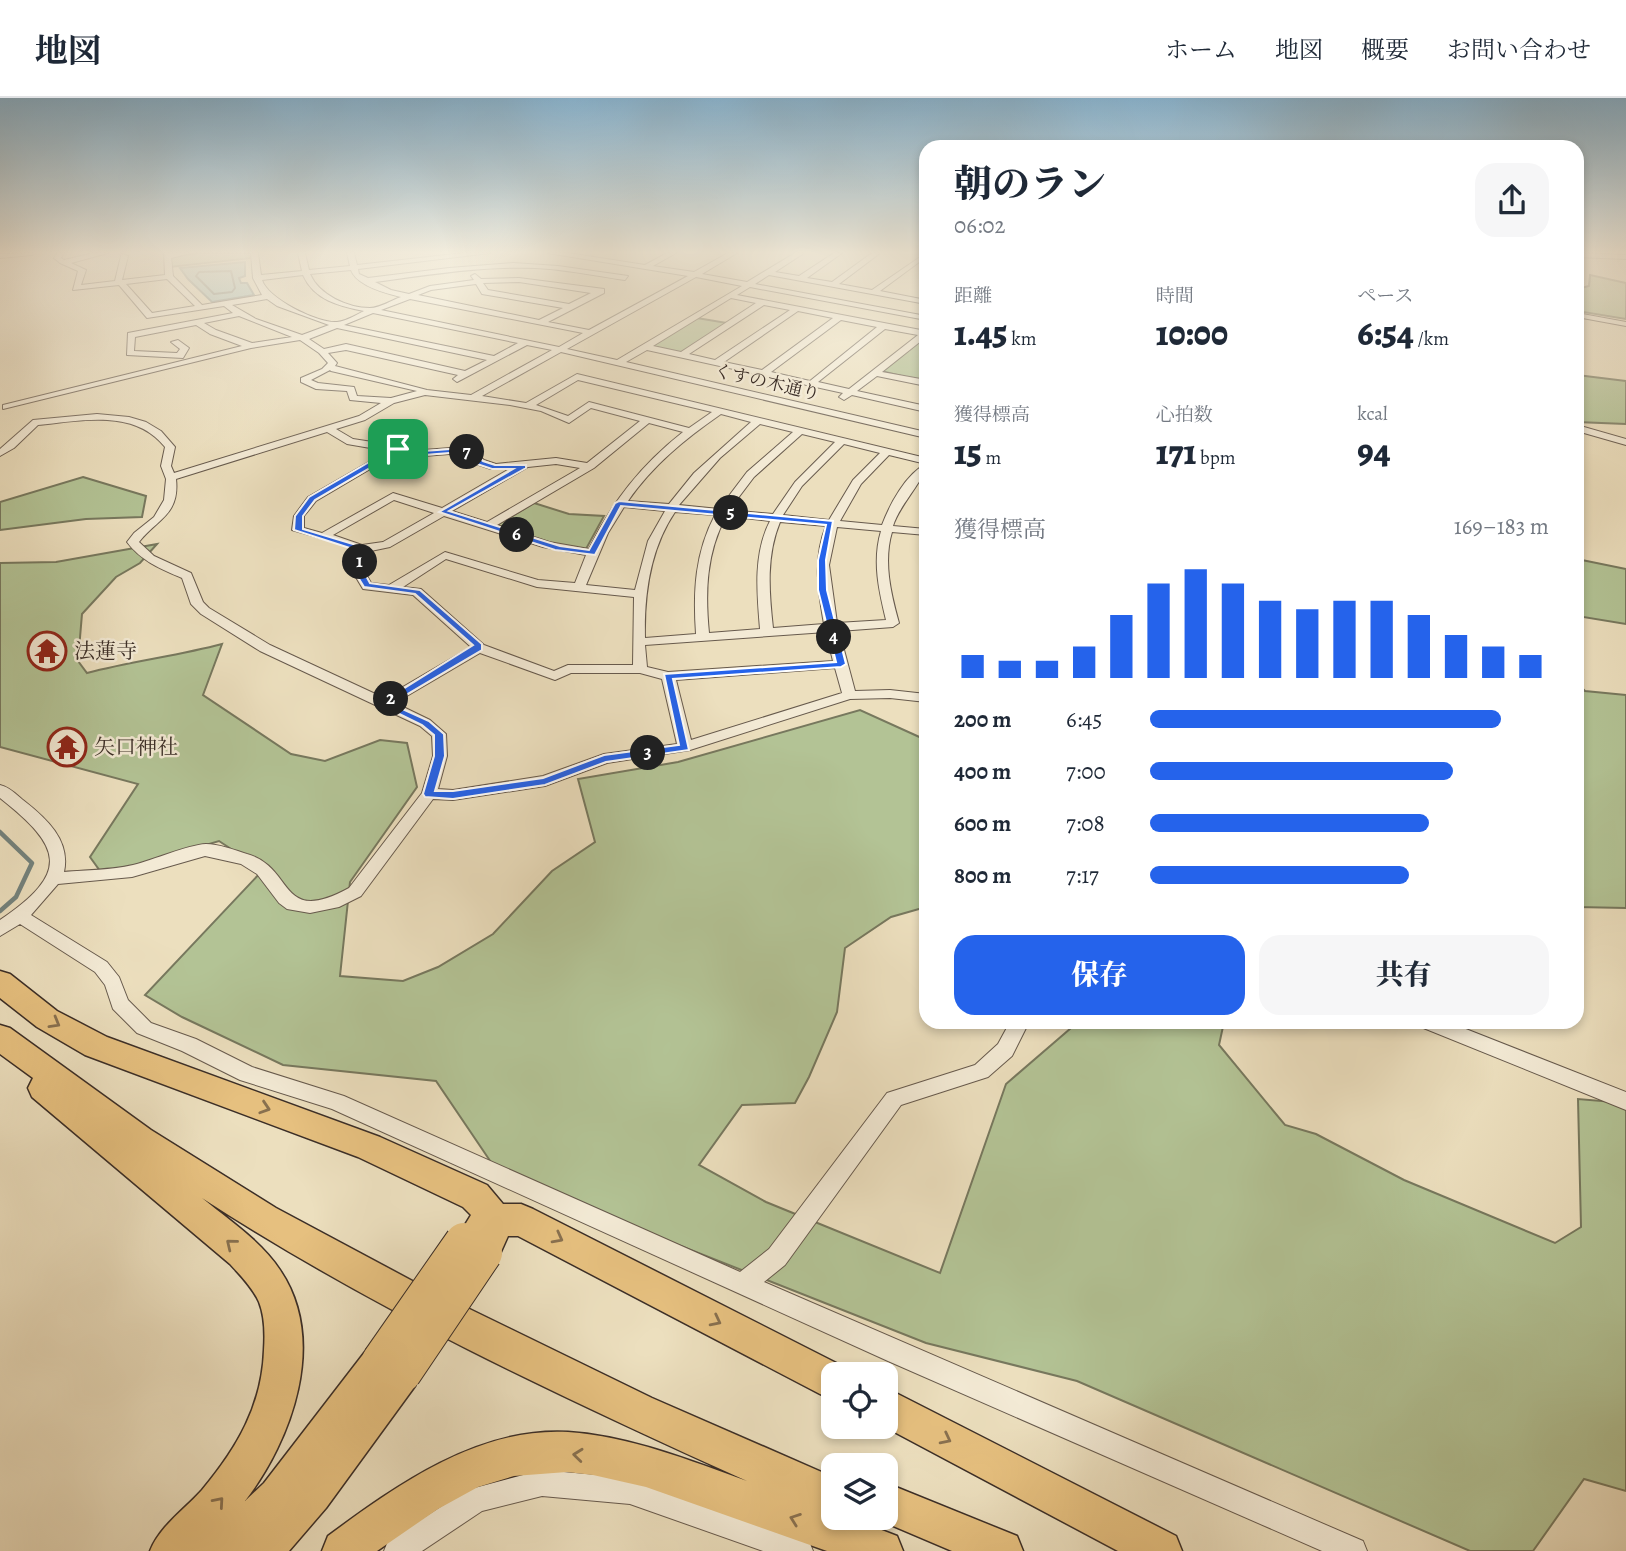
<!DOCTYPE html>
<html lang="ja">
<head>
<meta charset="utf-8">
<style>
  :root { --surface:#fff; --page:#f6f6f7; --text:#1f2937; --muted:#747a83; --line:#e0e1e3; --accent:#2563eb }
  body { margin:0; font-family:Alegreya,"Noto Serif JP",serif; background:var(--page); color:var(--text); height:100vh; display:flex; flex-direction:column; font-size:26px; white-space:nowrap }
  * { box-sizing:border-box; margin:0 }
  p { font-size:23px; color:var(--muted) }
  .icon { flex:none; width:38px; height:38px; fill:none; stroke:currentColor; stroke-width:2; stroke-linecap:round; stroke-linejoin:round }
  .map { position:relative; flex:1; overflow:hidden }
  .sheet { position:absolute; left:919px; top:42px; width:665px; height:889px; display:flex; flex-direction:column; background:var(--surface); border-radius:21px; box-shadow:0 4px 10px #0003 }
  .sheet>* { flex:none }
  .tools { position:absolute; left:821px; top:1264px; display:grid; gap:14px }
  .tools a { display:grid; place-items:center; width:77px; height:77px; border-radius:14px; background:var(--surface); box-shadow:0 4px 10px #0003; font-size:35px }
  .pin { position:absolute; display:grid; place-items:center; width:60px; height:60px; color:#fff; margin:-30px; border-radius:14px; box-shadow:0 4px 10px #0006 }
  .km { position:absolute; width:35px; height:35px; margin:-18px; border-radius:50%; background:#222; color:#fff; font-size:19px; line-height:35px; text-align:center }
  .round { display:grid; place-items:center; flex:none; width:74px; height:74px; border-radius:21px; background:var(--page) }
  .summary { display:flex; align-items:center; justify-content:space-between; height:119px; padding:0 35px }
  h1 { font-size:38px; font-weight:800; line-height:52px }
  .figures { display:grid; grid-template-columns:repeat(3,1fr); gap:10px; height:119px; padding:7px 35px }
  .figures div { display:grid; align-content:center }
  .figures b { font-size:35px; font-weight:800 }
  .figures small { font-size:19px; font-weight:400 }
  .figures p { font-size:19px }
  .chart { height:196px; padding:14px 35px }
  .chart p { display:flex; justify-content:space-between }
  .chart svg { width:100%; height:126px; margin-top:7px; stroke:var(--accent); stroke-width:6 }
  .action { display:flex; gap:14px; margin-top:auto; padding:14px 35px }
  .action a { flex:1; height:80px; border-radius:21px; background:var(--accent); color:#fff; font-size:28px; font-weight:800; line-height:80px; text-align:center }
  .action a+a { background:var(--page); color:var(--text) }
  ul { padding:0 35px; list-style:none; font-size:23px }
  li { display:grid; grid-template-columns:112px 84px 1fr; align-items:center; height:52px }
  li i { height:18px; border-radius:9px; background:var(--accent) }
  header { display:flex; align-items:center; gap:42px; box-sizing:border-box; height:98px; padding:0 35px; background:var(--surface); border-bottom:2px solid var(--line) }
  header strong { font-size:33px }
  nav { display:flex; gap:38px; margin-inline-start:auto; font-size:24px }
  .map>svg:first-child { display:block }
  .green { fill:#b3c395; stroke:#77785e; stroke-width:2 }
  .water { fill:#9abcb8; stroke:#74837e; stroke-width:2 }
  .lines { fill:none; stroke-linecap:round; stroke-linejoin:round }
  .shore { stroke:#6a7570; stroke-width:2 }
  .stream { stroke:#74837e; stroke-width:4.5 }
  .minor-casing { stroke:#675a4d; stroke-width:2 }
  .highway-casing { stroke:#3b2e27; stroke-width:3 }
  .minor { fill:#f3ead5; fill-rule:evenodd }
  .highway { fill:#e6c07f; fill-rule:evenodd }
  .highway-bridge-casing { stroke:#3b2e27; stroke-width:40; stroke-linecap:butt }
  .highway-bridge { stroke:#e6c07f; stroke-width:38 }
  .oneway { stroke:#88704f }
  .route { fill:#2563eb; stroke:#fff; stroke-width:2; fill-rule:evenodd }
  .labels { text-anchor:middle; stroke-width:5; stroke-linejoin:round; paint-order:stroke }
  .far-street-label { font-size:18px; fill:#3b2e27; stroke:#f3ead5 }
  .poi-label { font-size:21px; fill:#3b2e27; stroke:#f3ead5; text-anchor:start }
</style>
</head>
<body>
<header>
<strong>地図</strong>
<nav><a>ホーム</a><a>地図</a><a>概要</a><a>お問い合わせ</a></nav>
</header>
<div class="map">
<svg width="1626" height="1453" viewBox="0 0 1626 1453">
  <rect width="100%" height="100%" fill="#ecdfbe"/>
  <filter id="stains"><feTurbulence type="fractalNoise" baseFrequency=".00286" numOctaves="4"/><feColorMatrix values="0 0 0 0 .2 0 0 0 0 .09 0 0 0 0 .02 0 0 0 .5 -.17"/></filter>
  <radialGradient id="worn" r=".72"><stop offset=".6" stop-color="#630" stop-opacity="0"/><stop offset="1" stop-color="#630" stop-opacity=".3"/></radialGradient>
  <path class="green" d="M199,155H251L252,160L170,169V159Z
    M1590,177L1626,185V221L1577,213V191L1589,188Z
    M697,220L727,225L680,255L651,248Z
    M926,240V284L881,273L922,241Z
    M1577,277L1626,283V326L1577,324Z
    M83,379L146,398L142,419L86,421L0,432V404Z
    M534,405L569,416L604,418L586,451L561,448L497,427Z
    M157,446L140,465L116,479L82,516L78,563L87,575C132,563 177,558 222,546L203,597L291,656L325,663L380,642L407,645L417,689L350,784L340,878L403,883L438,869L493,836L552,773L595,744L578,681L678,664L860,612L926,642V809L891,819L845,850L837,914L809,979L795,1005L742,1007L699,1067L766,1104L940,1175L1006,986L1078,924H1224L1219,947L1285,1027L1316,1036L1404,1082L1555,1145L1581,1129L1578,1001L1626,1005V1393L1584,1381L1533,1453H1470L1077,1283L926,1245L499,1076L436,983L283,967L182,919L145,897L263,772L219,743L103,777L90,759L138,686L0,649V465L56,464Z
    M1577,461L1626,471V526L1577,518Z
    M1577,585L1585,593L1626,597V810L1577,809Z"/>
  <path class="water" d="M245,164V178L239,180L241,185H247L254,197L212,204L188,181L180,170Z"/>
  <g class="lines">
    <path class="shore" d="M231,173L235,190L232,194L214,196L196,178L199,174Z"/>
    <path class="stream" d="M0,734L32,765L16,799L0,813"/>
    <defs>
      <path id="minor" d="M35,155L32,157L0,160V156Z
        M57,155H64L61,160L64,162L94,155H108L71,165L86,172L81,187L115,183L121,158L119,155L128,158L122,182L165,177L164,155H191L171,160L173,178L202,207L262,197L253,180L251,155H258L261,177L302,173L298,155H305L309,172L350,168L347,155H354L357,167L464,155H490L358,171L359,176L368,180L449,170L513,165L558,168L628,178L625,182C595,178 565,171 535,170C481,168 428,177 375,184L391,192L409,196L430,188L474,182L471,178L475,176L481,181L519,180L604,191V195L548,224L589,232L688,178L548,155H568L645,167L667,155H676L653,168L694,174L728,155H737L702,176L747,184L795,155H804L775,174L799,178L834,155H842L807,180L832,184L872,155H880L839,186L872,192L926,155V159L880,193L926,202V206L769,177L755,186L926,218V222L750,189L737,197L926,233V239L882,274L926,282V288L877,278L857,293L926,308V314L852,297L844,302L839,299L843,295L647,252L626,264L926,334V340L561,254L482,298L526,305L577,276L926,360V366L889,357L861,386L840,423L882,427C890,406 906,376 926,366C926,381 899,407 893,428L926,431V437L892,434C883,464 891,496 899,525L893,529L839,533L855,593L890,592L926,596V604L890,600L850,601L690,652L607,665L545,688L453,702L433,701L361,798L339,809L310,815L287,811L279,805L257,776L241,766L205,758L132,779L58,786L31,817L107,864L119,879L128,902L151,925L196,941L252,969L344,998L740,1174L769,1151L887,995L975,967L998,946L1010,924H1029L1012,958L988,979L901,1007L785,1167L764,1184L1363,1443L1367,1453H1322L888,1263L332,1011L240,982L182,953L137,935L113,911L105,887L95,874L20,826L0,838V822C71,774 62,749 0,700V687C9,689 16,696 23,702C46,720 71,742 64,774C87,772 111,772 133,767C154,762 187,747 206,746C218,746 235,752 247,756C295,769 278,829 349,790L422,695L433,658L432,638L420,628L260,553L201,516L191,506L182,480C161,471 141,463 127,444L134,435L154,419L164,402L166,381L161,368L165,349C134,310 81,323 38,327L14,350L0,358V351L33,322L97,316L129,319L146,324L161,333L175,349L171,368L174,375L359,318L381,305L350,302L347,293L316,291L301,284V280L322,271L328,265L319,255L300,242L251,250L3,311V307L242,248L210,236L196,227L135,239L134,253L177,255L180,251L171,244L178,242L189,250L183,260L127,257L128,235L233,215L224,208L147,220L119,187L73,192L78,173L60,165L54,160ZM351,172C356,187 384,195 401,199C392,202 380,210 370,210C348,210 319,197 310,176ZM303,177C314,202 339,208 364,213C356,217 346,223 337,224C319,226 268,201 262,182ZM696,179L742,188L617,262L567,251ZM167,181L195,208L152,215L126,186ZM519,184L591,195L569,206L488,192L483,185ZM476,186L482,196L563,210L539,222L418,197L431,192ZM731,200L756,205L681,254L653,248ZM267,201L277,208L329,227L302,237L256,221L232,207ZM410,201L583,235L559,249L381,212ZM764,207L790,212L715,262L689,256ZM798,213L833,220L762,272L724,264ZM373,215L518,245L494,258L344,227ZM239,218L292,239L252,245L216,232L204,225ZM841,222L877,229L810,283L771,274ZM337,230L487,262L465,273L346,246L324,251L309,241ZM885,231L918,237L849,291L818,284ZM527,247L552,252L471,297L427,292L335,268L337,265L328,255L346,252L458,277L453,281L457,284ZM330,272L331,273L417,293L391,300L357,298L354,289L318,285L311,282ZM578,282L712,314L689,330L589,304L568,318L536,307ZM425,297L510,307L541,313L569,325L591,310L640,323L587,365L556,360L496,366L484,362L474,353L463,349L424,352L353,341L336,331L365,322L394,305ZM721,316L751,324L694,375L669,406L628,403C653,367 685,341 721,316ZM649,325L683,334C641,367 612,404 589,451L549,444L497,427L594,370ZM760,326L793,334L747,374L719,411L679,407L720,360ZM327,334L347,346L388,353L308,399L294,418L292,432L349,448L354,452V476L363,491L413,497L471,549L384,600L270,547L209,510L203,504L191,475L154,458L139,444C157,421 180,417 176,381ZM802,336L835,344L795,384L773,416L729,412L754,379ZM844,346L880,355L853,382L829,422L783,417L802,388ZM399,354L424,358L462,355L476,366L491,371L511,370L442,410L393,395L322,435L304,430V418L316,403ZM556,366L580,370L487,424L452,413L528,369ZM394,402L434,415L383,444L362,447L333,437ZM624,409L665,413L648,443L635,492L586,487L608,435ZM675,414L715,417C695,455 693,493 696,536L645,540C644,496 650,451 675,414ZM444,418L543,449L586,457L575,485L538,482L445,454L389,487L371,485L366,476V454L390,449ZM726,418L770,423C753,456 757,495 760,531L709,535C705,494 706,456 726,418ZM780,424L826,428C813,460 818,493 824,526L773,530C769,494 766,458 780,424ZM837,429L881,433C872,463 879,493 886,522L837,525L829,467ZM446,461L537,489L634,499L633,567H568L554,573L484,547L421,491L403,489ZM826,534L833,563L668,574L647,569L645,547ZM480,555L555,582L571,575H640L662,581L677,646L604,656L543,678L453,692L438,691L447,658L446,636L430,622L395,605ZM835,570L842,595L691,642L676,582Z
        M1577,155L1626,157V161L1577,159Z
        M1577,215L1626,224V228L1577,219Z
        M1577,327L1626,341V347L1577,333Z
        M1419,924H1448L1626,994V1012L1421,929Z
        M542,1372L630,1380L698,1402L799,1439L809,1443L813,1453H763L630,1406L542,1398L482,1413L422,1453H384L388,1443L467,1392Z"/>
      <path id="highway" d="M0,873L10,876L57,913L107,939L380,1039L487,1087L503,1106H521L533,1111L846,1270L849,1276H833V1302L820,1296L518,1138H508L495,1167L483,1172L471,1167L466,1155L471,1143L463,1130L471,1117L463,1109L358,1059L85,957L37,929L0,900Z
        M0,927L10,930L151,1032L276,1110L418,1186L652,1300L833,1379V1419H848L897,1438L903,1453H827L646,1389L593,1377L567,1374L514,1378L478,1389L438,1411L377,1453H322L328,1438C397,1387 478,1329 568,1334C629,1338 689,1362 747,1383C561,1299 373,1211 202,1100C229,1122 261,1143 280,1172C328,1243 292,1342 245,1403L264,1385L368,1250L381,1244L394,1250L398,1258L402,1256L415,1262L421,1275L415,1288L326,1410L289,1453H150C160,1428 184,1412 202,1392C237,1350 262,1308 264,1252C265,1237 265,1219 259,1204C253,1190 240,1177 230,1166L32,999L28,990L33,980L0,956Z
        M886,1290L1176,1438L1182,1453H1118L883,1328H886Z
        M886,1385L1017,1438L1023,1453H952L872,1419H886Z"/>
    </defs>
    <use href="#minor" class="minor-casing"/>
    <use href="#highway" class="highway-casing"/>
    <use href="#minor" class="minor"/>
    <use href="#highway" class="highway"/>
    <defs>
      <path id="highway-bridge" d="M381,1263L464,1144
        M402,1275L483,1155"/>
    </defs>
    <use href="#highway-bridge" class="highway-bridge-casing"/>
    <use href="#highway-bridge" class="highway-bridge"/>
  </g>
  <defs><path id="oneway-chevron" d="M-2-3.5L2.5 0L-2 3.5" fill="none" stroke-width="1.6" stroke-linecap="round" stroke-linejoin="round" transform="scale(1.75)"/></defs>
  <g class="oneway">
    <use href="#oneway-chevron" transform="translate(55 925) rotate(30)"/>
    <use href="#oneway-chevron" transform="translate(265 1010) rotate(18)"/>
    <use href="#oneway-chevron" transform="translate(558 1140) rotate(28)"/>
    <use href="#oneway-chevron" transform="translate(231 1146) rotate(-141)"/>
    <use href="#oneway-chevron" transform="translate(716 1223) rotate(27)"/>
    <use href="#oneway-chevron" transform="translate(946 1341) rotate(27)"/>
    <use href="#oneway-chevron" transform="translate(578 1357) rotate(-174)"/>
    <use href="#oneway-chevron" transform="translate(219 1404) rotate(-49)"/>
    <use href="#oneway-chevron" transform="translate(795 1421) rotate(-160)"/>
  </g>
  <linearGradient id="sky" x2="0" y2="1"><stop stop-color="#89b7d5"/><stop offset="0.43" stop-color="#f6f1e2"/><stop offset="1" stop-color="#f6f1e2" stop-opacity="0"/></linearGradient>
  <rect width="1626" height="359" fill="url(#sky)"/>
  <path class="route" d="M395,349L424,353L463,350L472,353L483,363L495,367H526V370L449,413L560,448L589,452L615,405L619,403L833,423L826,462L827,492L846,566L841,569L673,581L689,652L606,664L545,687L453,701L425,699L423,696L434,658V637L422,627L379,606L473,547L415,496L364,489L356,476V452L294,432L295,418L309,399ZM399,353L424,357L462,354L477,366L492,371H513L439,414L555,452L595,457L621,408L826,427L818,462V492L836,564L664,576L679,647L604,657L543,680L453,693H435L445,658L444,636L429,623L391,606L482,552V546L420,492L370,485L365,476L363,449L303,431V418L315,402Z"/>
  <defs>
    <symbol id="temple-ring" viewBox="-11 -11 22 22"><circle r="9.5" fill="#f3ead5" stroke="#8f2418" stroke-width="1.5"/><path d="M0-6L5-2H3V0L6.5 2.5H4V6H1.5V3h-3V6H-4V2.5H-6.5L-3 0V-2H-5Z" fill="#8f2418"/></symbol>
  </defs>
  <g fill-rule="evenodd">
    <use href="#temple-ring" x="25" y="531" width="44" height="44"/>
    <use href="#temple-ring" x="45" y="627" width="44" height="44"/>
  </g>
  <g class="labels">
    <g class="far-street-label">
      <text transform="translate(767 284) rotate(13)" y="6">くすの木通り</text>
    </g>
    <g class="poi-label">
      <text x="74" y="560">法蓮寺</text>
      <text x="94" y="656">矢口神社</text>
    </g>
  </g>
  <rect width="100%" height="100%" filter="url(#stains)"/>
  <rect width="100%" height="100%" fill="url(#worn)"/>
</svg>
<div class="tools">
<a><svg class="icon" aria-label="locate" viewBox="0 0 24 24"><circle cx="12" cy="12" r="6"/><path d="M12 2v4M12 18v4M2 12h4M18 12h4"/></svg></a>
<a><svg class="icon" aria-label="layers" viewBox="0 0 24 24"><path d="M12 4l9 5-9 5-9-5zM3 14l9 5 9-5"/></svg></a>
</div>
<div class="pin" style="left:398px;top:351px;background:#1e9e55"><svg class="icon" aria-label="arrive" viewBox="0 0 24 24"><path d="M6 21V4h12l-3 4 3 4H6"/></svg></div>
<b class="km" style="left:360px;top:464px">1</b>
<b class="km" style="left:391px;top:601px">2</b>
<b class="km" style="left:648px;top:655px">3</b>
<b class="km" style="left:834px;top:539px">4</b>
<b class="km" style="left:731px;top:415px">5</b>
<b class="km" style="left:517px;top:437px">6</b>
<b class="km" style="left:467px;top:354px">7</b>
<section class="sheet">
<div class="summary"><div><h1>朝のラン</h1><p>06:02</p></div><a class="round"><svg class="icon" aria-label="share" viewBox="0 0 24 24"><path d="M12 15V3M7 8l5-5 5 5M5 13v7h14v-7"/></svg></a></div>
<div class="figures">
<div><p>距離</p><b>1.45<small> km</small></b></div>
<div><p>時間</p><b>10:00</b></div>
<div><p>ペース</p><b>6:54<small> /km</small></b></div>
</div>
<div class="figures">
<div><p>獲得標高</p><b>15<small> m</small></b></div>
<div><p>心拍数</p><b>171<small> bpm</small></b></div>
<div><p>kcal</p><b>94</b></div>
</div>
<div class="chart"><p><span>獲得標高</span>169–183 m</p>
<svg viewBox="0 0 160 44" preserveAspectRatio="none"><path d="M5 44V36M15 44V38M25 44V38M35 44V33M45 44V22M55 44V11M65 44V6M75 44V11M85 44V17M95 44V20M105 44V17M115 44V17M125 44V22M135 44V29M145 44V33M155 44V36"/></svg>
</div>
<ul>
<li><b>200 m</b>6:45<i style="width:88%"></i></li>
<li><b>400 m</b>7:00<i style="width:76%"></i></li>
<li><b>600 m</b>7:08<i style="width:70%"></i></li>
<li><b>800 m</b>7:17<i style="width:65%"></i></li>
</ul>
<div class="action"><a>保存</a><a>共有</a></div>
</section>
</div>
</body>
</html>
